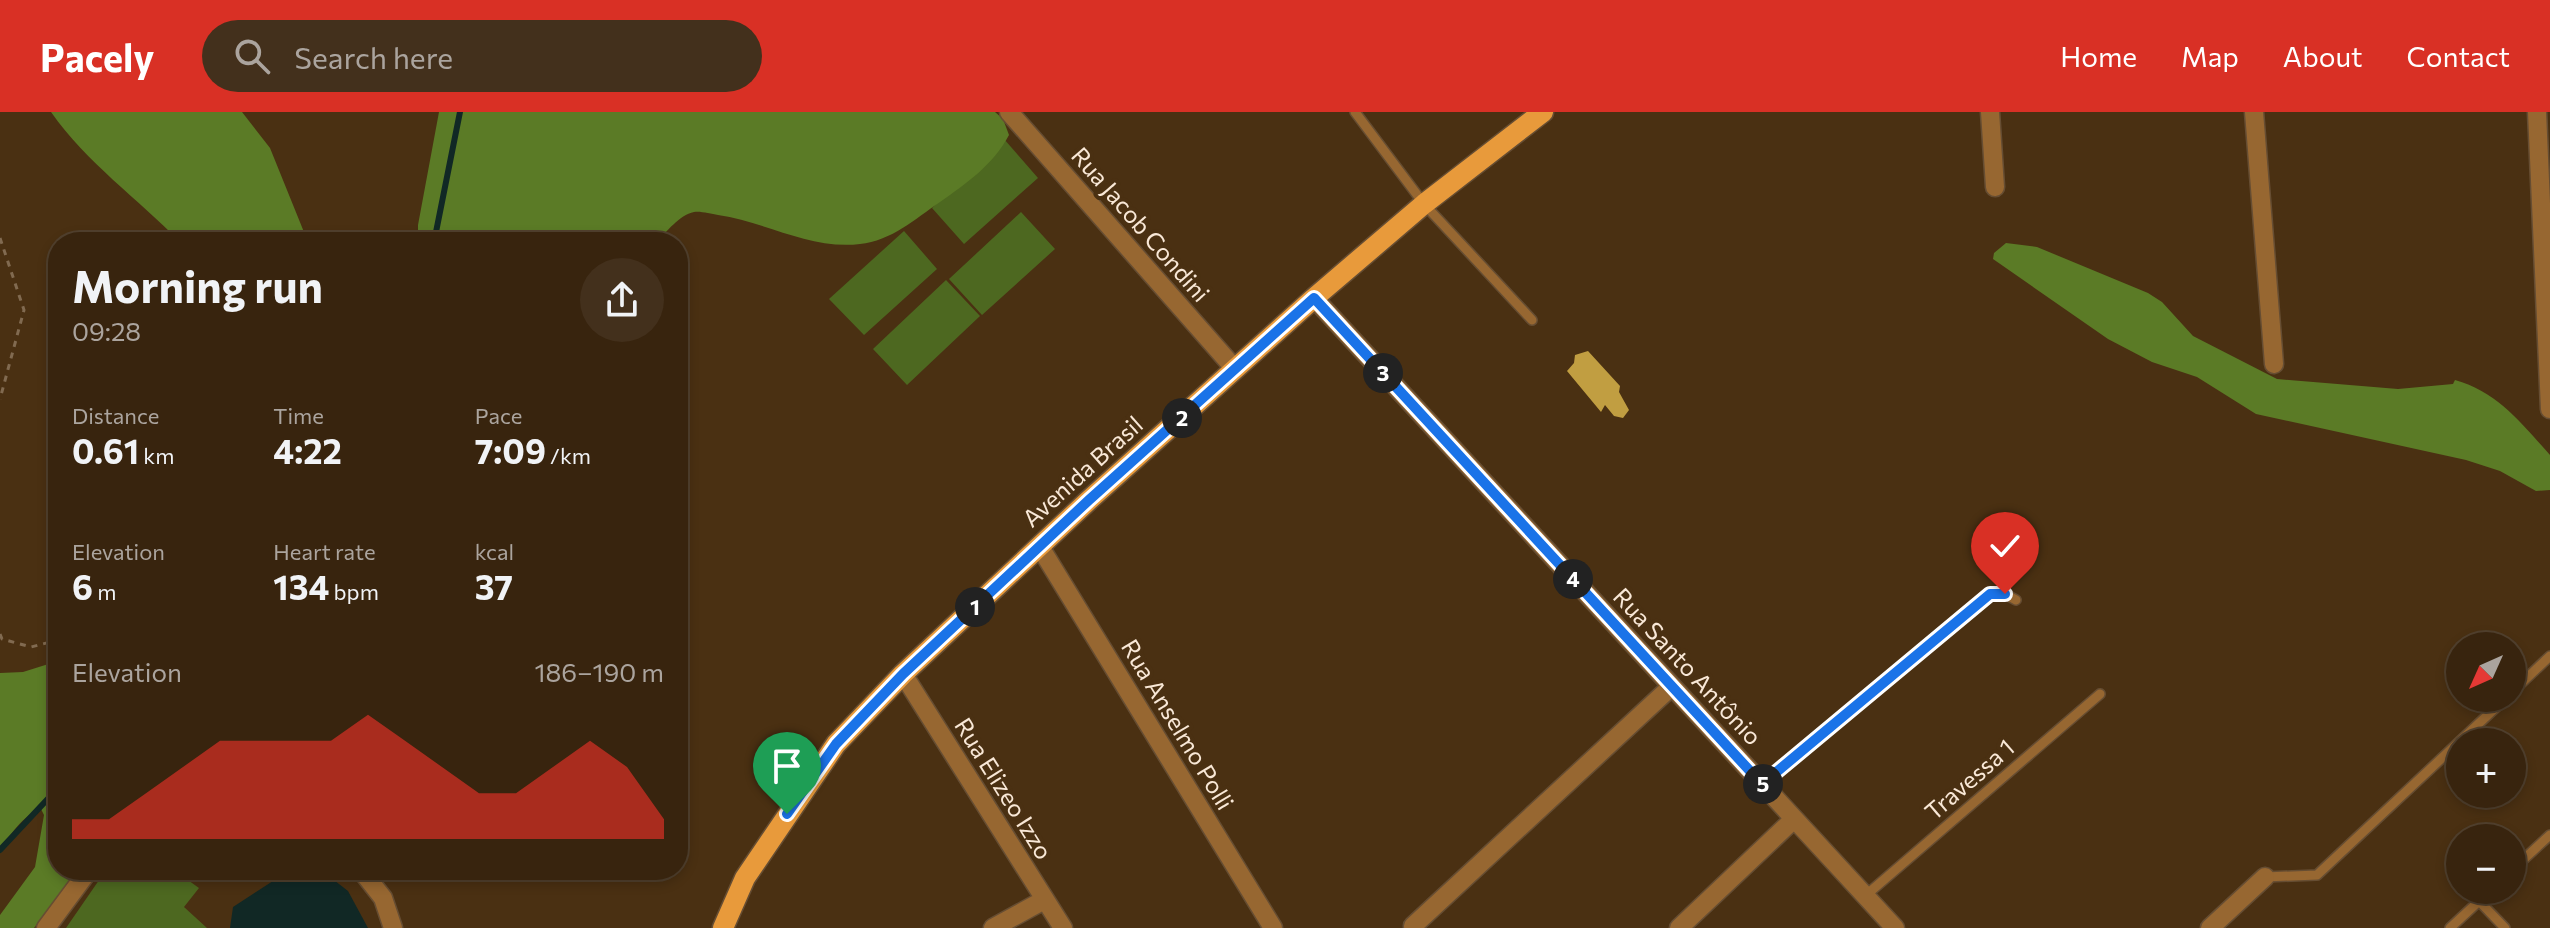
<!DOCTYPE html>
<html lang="en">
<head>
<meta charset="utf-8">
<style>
  :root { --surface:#38240e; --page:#43301c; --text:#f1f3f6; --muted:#aba49e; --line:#52412e; --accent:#d93025 }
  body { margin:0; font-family:Commissioner,sans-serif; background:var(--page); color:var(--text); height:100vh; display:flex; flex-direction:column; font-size:30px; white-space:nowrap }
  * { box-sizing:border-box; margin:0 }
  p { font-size:26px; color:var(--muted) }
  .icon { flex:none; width:44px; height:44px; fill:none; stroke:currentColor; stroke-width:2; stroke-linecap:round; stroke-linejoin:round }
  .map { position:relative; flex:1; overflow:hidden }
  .sheet { position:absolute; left:48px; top:120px; width:640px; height:648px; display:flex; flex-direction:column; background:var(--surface); border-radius:32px; box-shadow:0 4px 12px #0003,0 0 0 2px var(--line) }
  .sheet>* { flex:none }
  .needle { width:52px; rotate:225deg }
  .tools { position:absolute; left:2446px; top:520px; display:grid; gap:16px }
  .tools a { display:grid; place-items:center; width:80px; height:80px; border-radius:50%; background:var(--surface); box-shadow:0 4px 12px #0003,0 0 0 2px var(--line); font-size:40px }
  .pin { position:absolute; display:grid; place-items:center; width:68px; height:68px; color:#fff; margin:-82px -34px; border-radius:50% 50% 50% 0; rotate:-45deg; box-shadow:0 0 8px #0007 }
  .pin .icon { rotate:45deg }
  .km { position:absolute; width:40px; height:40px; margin:-20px; border-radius:50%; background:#222; color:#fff; font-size:22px; line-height:40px; text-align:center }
  .round { display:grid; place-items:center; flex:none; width:84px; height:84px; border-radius:42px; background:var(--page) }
  .head { display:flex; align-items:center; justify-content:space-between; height:136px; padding:0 24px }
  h1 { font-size:44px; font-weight:700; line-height:60px }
  .stats { display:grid; grid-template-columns:repeat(3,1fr); gap:12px; height:136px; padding:8px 24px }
  .stats div { display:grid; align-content:center }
  .stats b { font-size:34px; font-weight:700 }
  .stats small { font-size:22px; font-weight:400 }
  .stats p { font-size:22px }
  .chart { height:224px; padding:16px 24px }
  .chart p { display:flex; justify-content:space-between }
  .chart svg { width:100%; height:144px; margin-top:8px; fill:var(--accent); opacity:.7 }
  header { display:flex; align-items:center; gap:48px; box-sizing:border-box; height:112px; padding:0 40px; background:var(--accent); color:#fff }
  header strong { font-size:38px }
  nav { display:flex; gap:44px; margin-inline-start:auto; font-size:28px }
  .search { width:560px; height:72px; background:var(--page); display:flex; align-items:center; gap:20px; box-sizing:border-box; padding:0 28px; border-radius:44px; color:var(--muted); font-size:30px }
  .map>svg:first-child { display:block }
  .green { fill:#4d6820 }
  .forest { fill:#5b7b26 }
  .water { fill:#112825 }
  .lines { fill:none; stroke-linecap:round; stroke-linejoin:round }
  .stream { stroke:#112825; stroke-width:6 }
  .building { fill:#c19e41 }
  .service-casing { stroke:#664d32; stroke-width:12 }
  .minor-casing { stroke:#664d32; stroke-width:21 }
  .primary-casing { stroke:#664d32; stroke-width:23 }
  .path { stroke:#816a50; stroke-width:3; stroke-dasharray:6 6; stroke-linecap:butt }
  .service { stroke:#976731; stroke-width:9 }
  .minor { stroke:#976731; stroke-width:18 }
  .primary { stroke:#e89a3b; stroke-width:20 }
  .route-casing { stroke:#fff; stroke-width:16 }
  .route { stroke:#1a73e8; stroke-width:10 }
  .labels { text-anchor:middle; stroke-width:8; stroke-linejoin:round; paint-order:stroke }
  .street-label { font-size:24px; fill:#f9e8d7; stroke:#4a3012 }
</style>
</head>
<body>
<header>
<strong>Pacely</strong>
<div class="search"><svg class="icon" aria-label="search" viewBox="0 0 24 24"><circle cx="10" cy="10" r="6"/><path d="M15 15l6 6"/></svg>Search here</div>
<nav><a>Home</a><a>Map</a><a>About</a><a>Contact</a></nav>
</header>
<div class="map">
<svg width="2550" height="816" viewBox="0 0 2550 816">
  <rect width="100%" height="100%" fill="#4a3012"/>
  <path class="green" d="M1004,27L1038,66L964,132L932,96Z
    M1021,100L1055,137L982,203L949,167Z
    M904,119L937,157L864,223L829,187Z
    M946,168L980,204L907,273L873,237Z
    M106,758H174L199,776L184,795L207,816H66Z"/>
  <path class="forest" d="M51,0H242L270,36L308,130H180C137,86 87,51 51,0Z
    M439,0H995L1003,7L1009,23C993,53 967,71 940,90C915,107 891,129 860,132C811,138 766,110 718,103C711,102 701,99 694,100C679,103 667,120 656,130H418V113Z
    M2006,131L2037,135L2148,181L2162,190L2193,224L2277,267L2398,277L2453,272L2455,268C2498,280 2522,312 2550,343V378L2536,379L2500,359L2466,348L2256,302L2197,265L2152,250L2108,227L1993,147L1994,141Z
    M58,549V758H81L34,816H0V803L35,755L44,703L41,697C24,702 9,724 0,739V561L23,560Z"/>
  <path class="water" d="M290,758H321L348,779L368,816H230L233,795Z"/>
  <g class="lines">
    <path class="stream" d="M434,130L460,0
      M0,738L58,676"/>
  </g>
  <path class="building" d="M1588,239L1620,274L1619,280L1629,298L1623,306L1614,304L1605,293L1601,300L1567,259L1574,251L1575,243Z"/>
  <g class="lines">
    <defs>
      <path id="service" d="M1355,0L1424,92L1532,208
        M2512,580L2550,544
        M1762,672L1990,482H2005L2016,488
        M2512,758L2550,723
        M2265,765L2317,763L2506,586
        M1865,784L2100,582
        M2479,789L2505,816
        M2450,816L2491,778"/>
      <path id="minor" d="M1009,0L1235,257
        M1990,0L1995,75
        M2254,0L2274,252
        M2537,0L2550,297
        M1314,186L1895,816
        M1040,435L1273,816
        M903,562L1063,816
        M361,758L383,786L393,816
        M1413,814L1672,574
        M46,816L89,758
        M993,816L1044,788
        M1679,816L1794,707
        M2210,816L2265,765"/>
      <path id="primary" d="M723,816L745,766L836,632L903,562L1089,388L1314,186L1424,92L1543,0"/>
    </defs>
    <use href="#service" class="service-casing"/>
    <use href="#minor" class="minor-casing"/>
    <use href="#primary" class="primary-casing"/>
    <path class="path" d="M0,126L24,198L0,287
      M0,522L2,527L31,535L58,528"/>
    <use href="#service" class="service"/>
    <use href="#minor" class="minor"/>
    <use href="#primary" class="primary"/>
  </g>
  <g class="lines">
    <defs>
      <path id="route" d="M787,702L836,632L903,562L1089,388L1314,186L1762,672L1990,482H2005"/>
    </defs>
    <use href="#route" class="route-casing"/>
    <use href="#route" class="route"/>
  </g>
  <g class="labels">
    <g class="street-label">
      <text transform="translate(1140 113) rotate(49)" y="8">Rua Jacob Condini</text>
      <text transform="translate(1083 360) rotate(-42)" y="8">Avenida Brasil</text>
      <text transform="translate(1687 555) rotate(47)" y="8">Rua Santo Antônio</text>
      <text transform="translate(1177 613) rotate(59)" y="8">Rua Anselmo Polli</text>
      <text transform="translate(1970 668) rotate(-41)" y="8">Travessa 1</text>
      <text transform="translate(1003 677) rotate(58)" y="8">Rua Elizeo Izzo</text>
    </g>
  </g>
</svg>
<div class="tools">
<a><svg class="needle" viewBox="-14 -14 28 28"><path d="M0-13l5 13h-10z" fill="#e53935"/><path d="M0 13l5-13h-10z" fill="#aba49e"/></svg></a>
<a>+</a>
<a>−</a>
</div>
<div class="pin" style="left:787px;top:702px;background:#1e9e55"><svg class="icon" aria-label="arrive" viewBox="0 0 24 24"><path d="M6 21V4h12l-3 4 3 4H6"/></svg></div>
<div class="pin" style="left:2005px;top:482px;background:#d93025"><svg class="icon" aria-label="check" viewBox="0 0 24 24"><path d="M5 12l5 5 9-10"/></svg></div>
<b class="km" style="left:975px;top:495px">1</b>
<b class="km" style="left:1182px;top:306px">2</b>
<b class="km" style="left:1383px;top:261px">3</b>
<b class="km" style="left:1573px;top:467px">4</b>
<b class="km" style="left:1763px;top:672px">5</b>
<section class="sheet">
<div class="head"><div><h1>Morning run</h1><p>09:28</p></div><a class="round"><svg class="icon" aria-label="share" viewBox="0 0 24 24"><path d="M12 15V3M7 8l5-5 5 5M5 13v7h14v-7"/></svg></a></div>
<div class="stats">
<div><p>Distance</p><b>0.61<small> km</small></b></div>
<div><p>Time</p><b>4:22</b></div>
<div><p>Pace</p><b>7:09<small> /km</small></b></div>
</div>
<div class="stats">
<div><p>Elevation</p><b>6<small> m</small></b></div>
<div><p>Heart rate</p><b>134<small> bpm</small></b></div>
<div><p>kcal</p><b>37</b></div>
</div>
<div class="chart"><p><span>Elevation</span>186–190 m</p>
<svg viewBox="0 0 160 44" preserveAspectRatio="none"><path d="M0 44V38L10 38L20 30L30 22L40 14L50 14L60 14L70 14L80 6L90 14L100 22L110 30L120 30L130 22L140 14L150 22L160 38V44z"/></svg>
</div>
</section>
</div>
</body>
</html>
